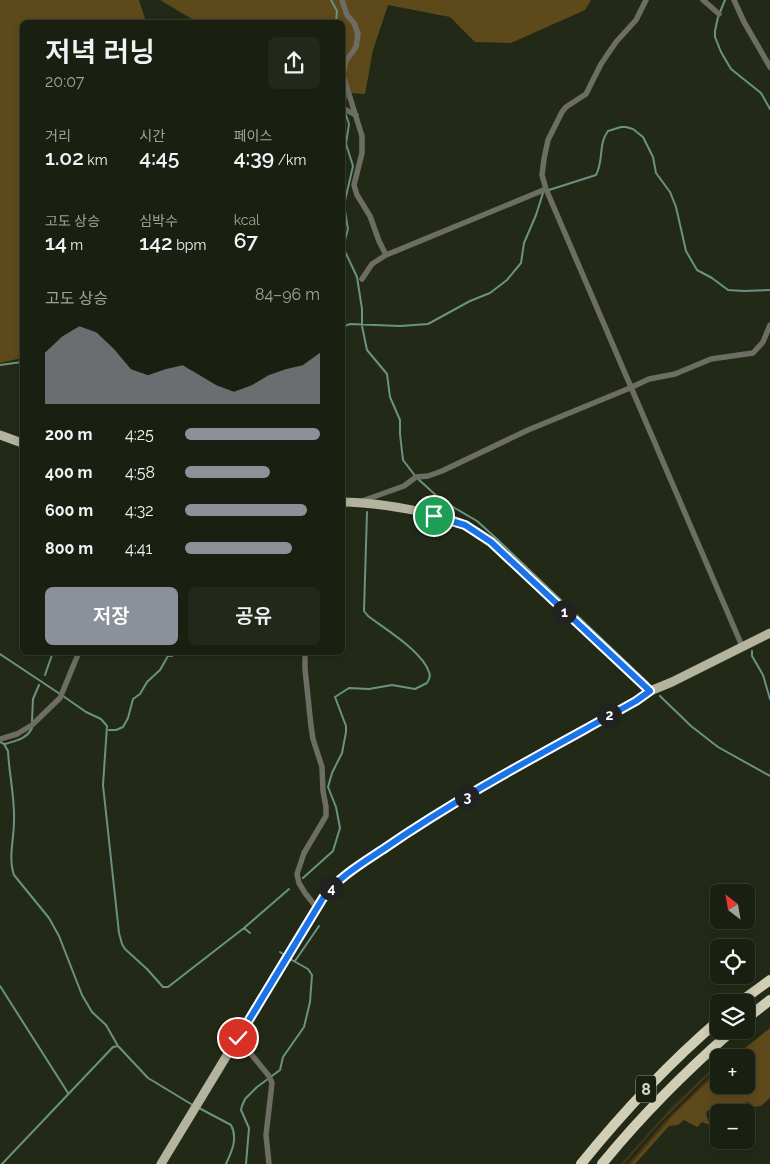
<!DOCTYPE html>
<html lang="ko">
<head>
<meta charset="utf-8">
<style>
  :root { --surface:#1a2011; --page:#23281a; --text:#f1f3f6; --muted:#9fa39f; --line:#383e31; --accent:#8c9099 }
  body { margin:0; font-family:Raleway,"Noto Sans KR",sans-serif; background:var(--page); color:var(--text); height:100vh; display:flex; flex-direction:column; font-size:19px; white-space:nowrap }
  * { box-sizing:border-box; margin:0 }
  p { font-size:16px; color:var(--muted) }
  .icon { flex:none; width:28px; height:28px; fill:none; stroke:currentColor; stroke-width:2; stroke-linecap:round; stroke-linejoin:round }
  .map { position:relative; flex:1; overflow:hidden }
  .drawer { position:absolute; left:20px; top:20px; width:325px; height:635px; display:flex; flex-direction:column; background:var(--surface); border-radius:8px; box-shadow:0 2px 8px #0003,0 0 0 1px var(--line) }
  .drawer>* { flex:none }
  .needle { width:32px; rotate:329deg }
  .fabs { position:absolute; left:710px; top:884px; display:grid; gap:10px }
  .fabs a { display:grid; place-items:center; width:45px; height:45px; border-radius:8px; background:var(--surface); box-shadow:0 2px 8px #0003,0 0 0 1px var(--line); font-size:25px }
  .pin { position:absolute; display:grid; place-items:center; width:42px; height:42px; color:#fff; margin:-21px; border:2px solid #fff; border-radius:50%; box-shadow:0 1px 5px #0007 }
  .km { position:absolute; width:25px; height:25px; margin:-12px; border-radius:50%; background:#222; color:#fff; font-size:14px; line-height:25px; text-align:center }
  .round { display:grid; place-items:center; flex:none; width:52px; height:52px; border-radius:8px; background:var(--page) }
  .summary { display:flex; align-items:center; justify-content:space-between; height:85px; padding:0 25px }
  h1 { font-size:28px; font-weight:600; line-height:38px }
  .metrics { display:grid; grid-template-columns:repeat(3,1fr); gap:8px; height:85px; padding:5px 25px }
  .metrics div { display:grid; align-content:center }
  .metrics b { font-size:21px; font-weight:600 }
  .metrics small { font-size:14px; font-weight:400 }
  .metrics p { font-size:14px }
  .chart { height:140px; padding:10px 25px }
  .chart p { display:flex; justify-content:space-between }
  .chart svg { width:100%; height:90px; margin-top:5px; fill:var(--accent); opacity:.7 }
  .button { display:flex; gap:10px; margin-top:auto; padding:10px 25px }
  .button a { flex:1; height:58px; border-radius:8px; background:var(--accent); color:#fff; font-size:20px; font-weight:600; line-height:58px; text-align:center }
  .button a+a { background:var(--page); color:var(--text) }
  ul { padding:0 25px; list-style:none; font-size:16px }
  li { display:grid; grid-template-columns:80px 60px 1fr; align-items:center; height:38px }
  li i { height:12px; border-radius:6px; background:var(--accent) }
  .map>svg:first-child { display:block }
  .green { fill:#443618 }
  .forest { fill:#5e491b }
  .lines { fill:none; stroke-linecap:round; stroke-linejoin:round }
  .stream { stroke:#699282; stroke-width:2 }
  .street { stroke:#6d6d63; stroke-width:5.5 }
  .primary { stroke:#b4b39e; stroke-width:9 }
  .highway { stroke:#d0cfb6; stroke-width:10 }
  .route-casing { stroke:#fff; stroke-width:10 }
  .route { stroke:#1a73e8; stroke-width:6 }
  .labels { text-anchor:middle; stroke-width:4; stroke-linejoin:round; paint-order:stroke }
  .shield { fill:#19200e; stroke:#999f92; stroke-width:1 }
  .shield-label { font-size:16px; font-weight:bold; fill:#d0d5ca }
</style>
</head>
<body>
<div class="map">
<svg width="770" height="1164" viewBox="0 0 770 1164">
  <rect width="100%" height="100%" fill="#222a17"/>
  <path class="green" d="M719,1062V1065L656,1127L624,1164H621L670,1109Z
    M719,1068V1071L674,1114L631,1164H628L666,1120Z"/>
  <path class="forest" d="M0,0H139L146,22H22V358L0,363Z
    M160,0H591L585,10L511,43L475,42L450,17L388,5L373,50L365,94L351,93L344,103H342V22H197Z
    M770,1028V1098L761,1106L752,1107L749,1102L707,1111L706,1114L710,1125L702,1122L697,1127L684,1120L678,1125L669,1126L635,1164H631L674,1114L719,1071V1085H746V1058L734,1057Z"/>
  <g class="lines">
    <path class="stream" d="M331,0L337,11L336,22
      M725,0L718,17L715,31V37L721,52L731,69L761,93L770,109
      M345,112L349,124L346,144L353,166L344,205L348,229L343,247L357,277L362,309V326L367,350L387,374L390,397L400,420V434L403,460L416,477L441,500L477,521L498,540L648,683
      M549,190L596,175C604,160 598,144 608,131L621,127H626L633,129L643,137L653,157L656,173L670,192L676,207L686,251L697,270L712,278L728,290L744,291L770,290
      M342,327L350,324L400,326L428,324L470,301L490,293L507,280L521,263L524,243L536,215L543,193
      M0,365L22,362
      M752,651V656L763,675L770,699
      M0,654L60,694
      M45,675L53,652
      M63,696L86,712L101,719L107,726L103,785L119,933L122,944L125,949L147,969L163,987H168L244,928L250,933
      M660,696L691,726L718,747L770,776
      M32,721L33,699L39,685
      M109,730H116L123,727L128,718L133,699L140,694L147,682L160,670L168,656H172L175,652
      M0,742L4,744L8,751C9,774 15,798 14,821C14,839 8,858 14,875L49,918L59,936L82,995L92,1012L106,1025L118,1046L148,1078L191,1104
      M5,744C15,741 27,739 32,728
      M303,878L333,851L340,828L336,807L328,787L332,773L342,753L346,732V726L335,697L349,688L369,689L392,685L415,689L427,683C429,680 431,676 429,672C422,651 385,629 368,616L364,611L367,512
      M244,928L289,889
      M280,952L283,954
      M295,961L319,926
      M0,986L68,1093
      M199,1108L231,1125C238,1138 232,1151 226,1164
      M2,1164L113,1047L118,1046
      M246,1164L249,1128L241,1110L242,1106L245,1099L257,1087L280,1070L283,1057L304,1027L310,1002L312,975L308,969L290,959"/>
    <path class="street" d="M342,0L347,15L354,23L358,34L356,47L346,61L343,75L362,136V153L354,185L357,195L370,216L379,241L386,255
      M646,0L636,20L616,42L601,64L586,94L566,107L562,112L548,140L544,159L542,175L546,189L742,646
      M703,0L719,14
      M734,0L744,22L770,67
      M342,108L356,115
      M362,279L372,264L386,255L546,189
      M362,501L404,486L416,477L428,476L442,471L528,430L630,388L649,379L675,374L711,359L753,353L763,342L770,325
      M305,652V669L311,726L313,739L322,767L323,791L326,807V816L304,853L297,874L299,883L305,893L317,908
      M0,739L17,734L32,725L60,698L79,652
      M238,1038L269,1076L272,1083L266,1135L269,1164"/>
    <path class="primary" d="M0,435L22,443
      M342,502C373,502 438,512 465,525C474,530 483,536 491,542L650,691
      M161,1164L323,897C339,877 364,862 385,848C465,793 552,748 636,701L650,691L672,682L770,633"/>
    <path class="highway" d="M740,1002L770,980
      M746,1019L770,1000
      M581,1164C623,1112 668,1064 719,1020
      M602,1164C642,1115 686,1071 733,1030"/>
  </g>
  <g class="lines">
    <defs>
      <path id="route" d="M238,1038L323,898C338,877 364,862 385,848C465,793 552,748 636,701L650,691L491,542L465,525L434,516"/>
    </defs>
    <use href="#route" class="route-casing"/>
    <use href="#route" class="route"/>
  </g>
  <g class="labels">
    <rect class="shield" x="636" y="1075.5" width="20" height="27" rx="4"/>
    <g class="shield-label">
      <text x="646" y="1095">8</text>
    </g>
  </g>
</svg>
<div class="fabs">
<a><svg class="needle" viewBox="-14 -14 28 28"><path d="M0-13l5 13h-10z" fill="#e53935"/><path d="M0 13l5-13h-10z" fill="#9fa39f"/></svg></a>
<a><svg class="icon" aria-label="locate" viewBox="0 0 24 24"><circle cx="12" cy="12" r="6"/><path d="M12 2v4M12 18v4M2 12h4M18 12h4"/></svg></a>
<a><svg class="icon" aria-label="layers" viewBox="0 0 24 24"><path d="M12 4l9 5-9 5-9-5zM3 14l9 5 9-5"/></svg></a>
<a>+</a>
<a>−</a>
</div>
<div class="pin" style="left:434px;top:516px;background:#1e9e55"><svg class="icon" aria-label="arrive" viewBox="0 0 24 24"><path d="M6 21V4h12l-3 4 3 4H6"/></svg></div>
<div class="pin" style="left:238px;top:1038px;background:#d93025"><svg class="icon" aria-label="check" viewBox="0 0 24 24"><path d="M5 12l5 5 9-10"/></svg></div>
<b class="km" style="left:564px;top:612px">1</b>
<b class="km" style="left:609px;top:715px">2</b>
<b class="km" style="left:467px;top:797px">3</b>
<b class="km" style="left:331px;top:888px">4</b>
<section class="drawer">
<div class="summary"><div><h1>저녁 러닝</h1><p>20:07</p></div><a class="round"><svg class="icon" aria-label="share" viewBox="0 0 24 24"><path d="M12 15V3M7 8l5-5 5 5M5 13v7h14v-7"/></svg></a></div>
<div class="metrics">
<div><p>거리</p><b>1.02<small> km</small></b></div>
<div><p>시간</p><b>4:45</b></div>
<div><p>페이스</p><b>4:39<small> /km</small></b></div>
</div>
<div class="metrics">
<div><p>고도 상승</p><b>14<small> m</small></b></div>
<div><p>심박수</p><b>142<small> bpm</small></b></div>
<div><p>kcal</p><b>67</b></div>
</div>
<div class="chart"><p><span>고도 상승</span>84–96 m</p>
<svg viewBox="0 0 160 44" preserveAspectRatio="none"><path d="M0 44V19L10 11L20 6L30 9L40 17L50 27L60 30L70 27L80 25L90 30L100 35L110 38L120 35L130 30L140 27L150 25L160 19V44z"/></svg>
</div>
<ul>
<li><b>200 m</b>4:25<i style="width:100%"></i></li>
<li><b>400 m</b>4:58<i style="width:63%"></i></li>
<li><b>600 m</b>4:32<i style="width:90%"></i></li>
<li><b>800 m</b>4:41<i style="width:79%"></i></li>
</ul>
<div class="button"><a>저장</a><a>공유</a></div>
</section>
</div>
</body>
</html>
